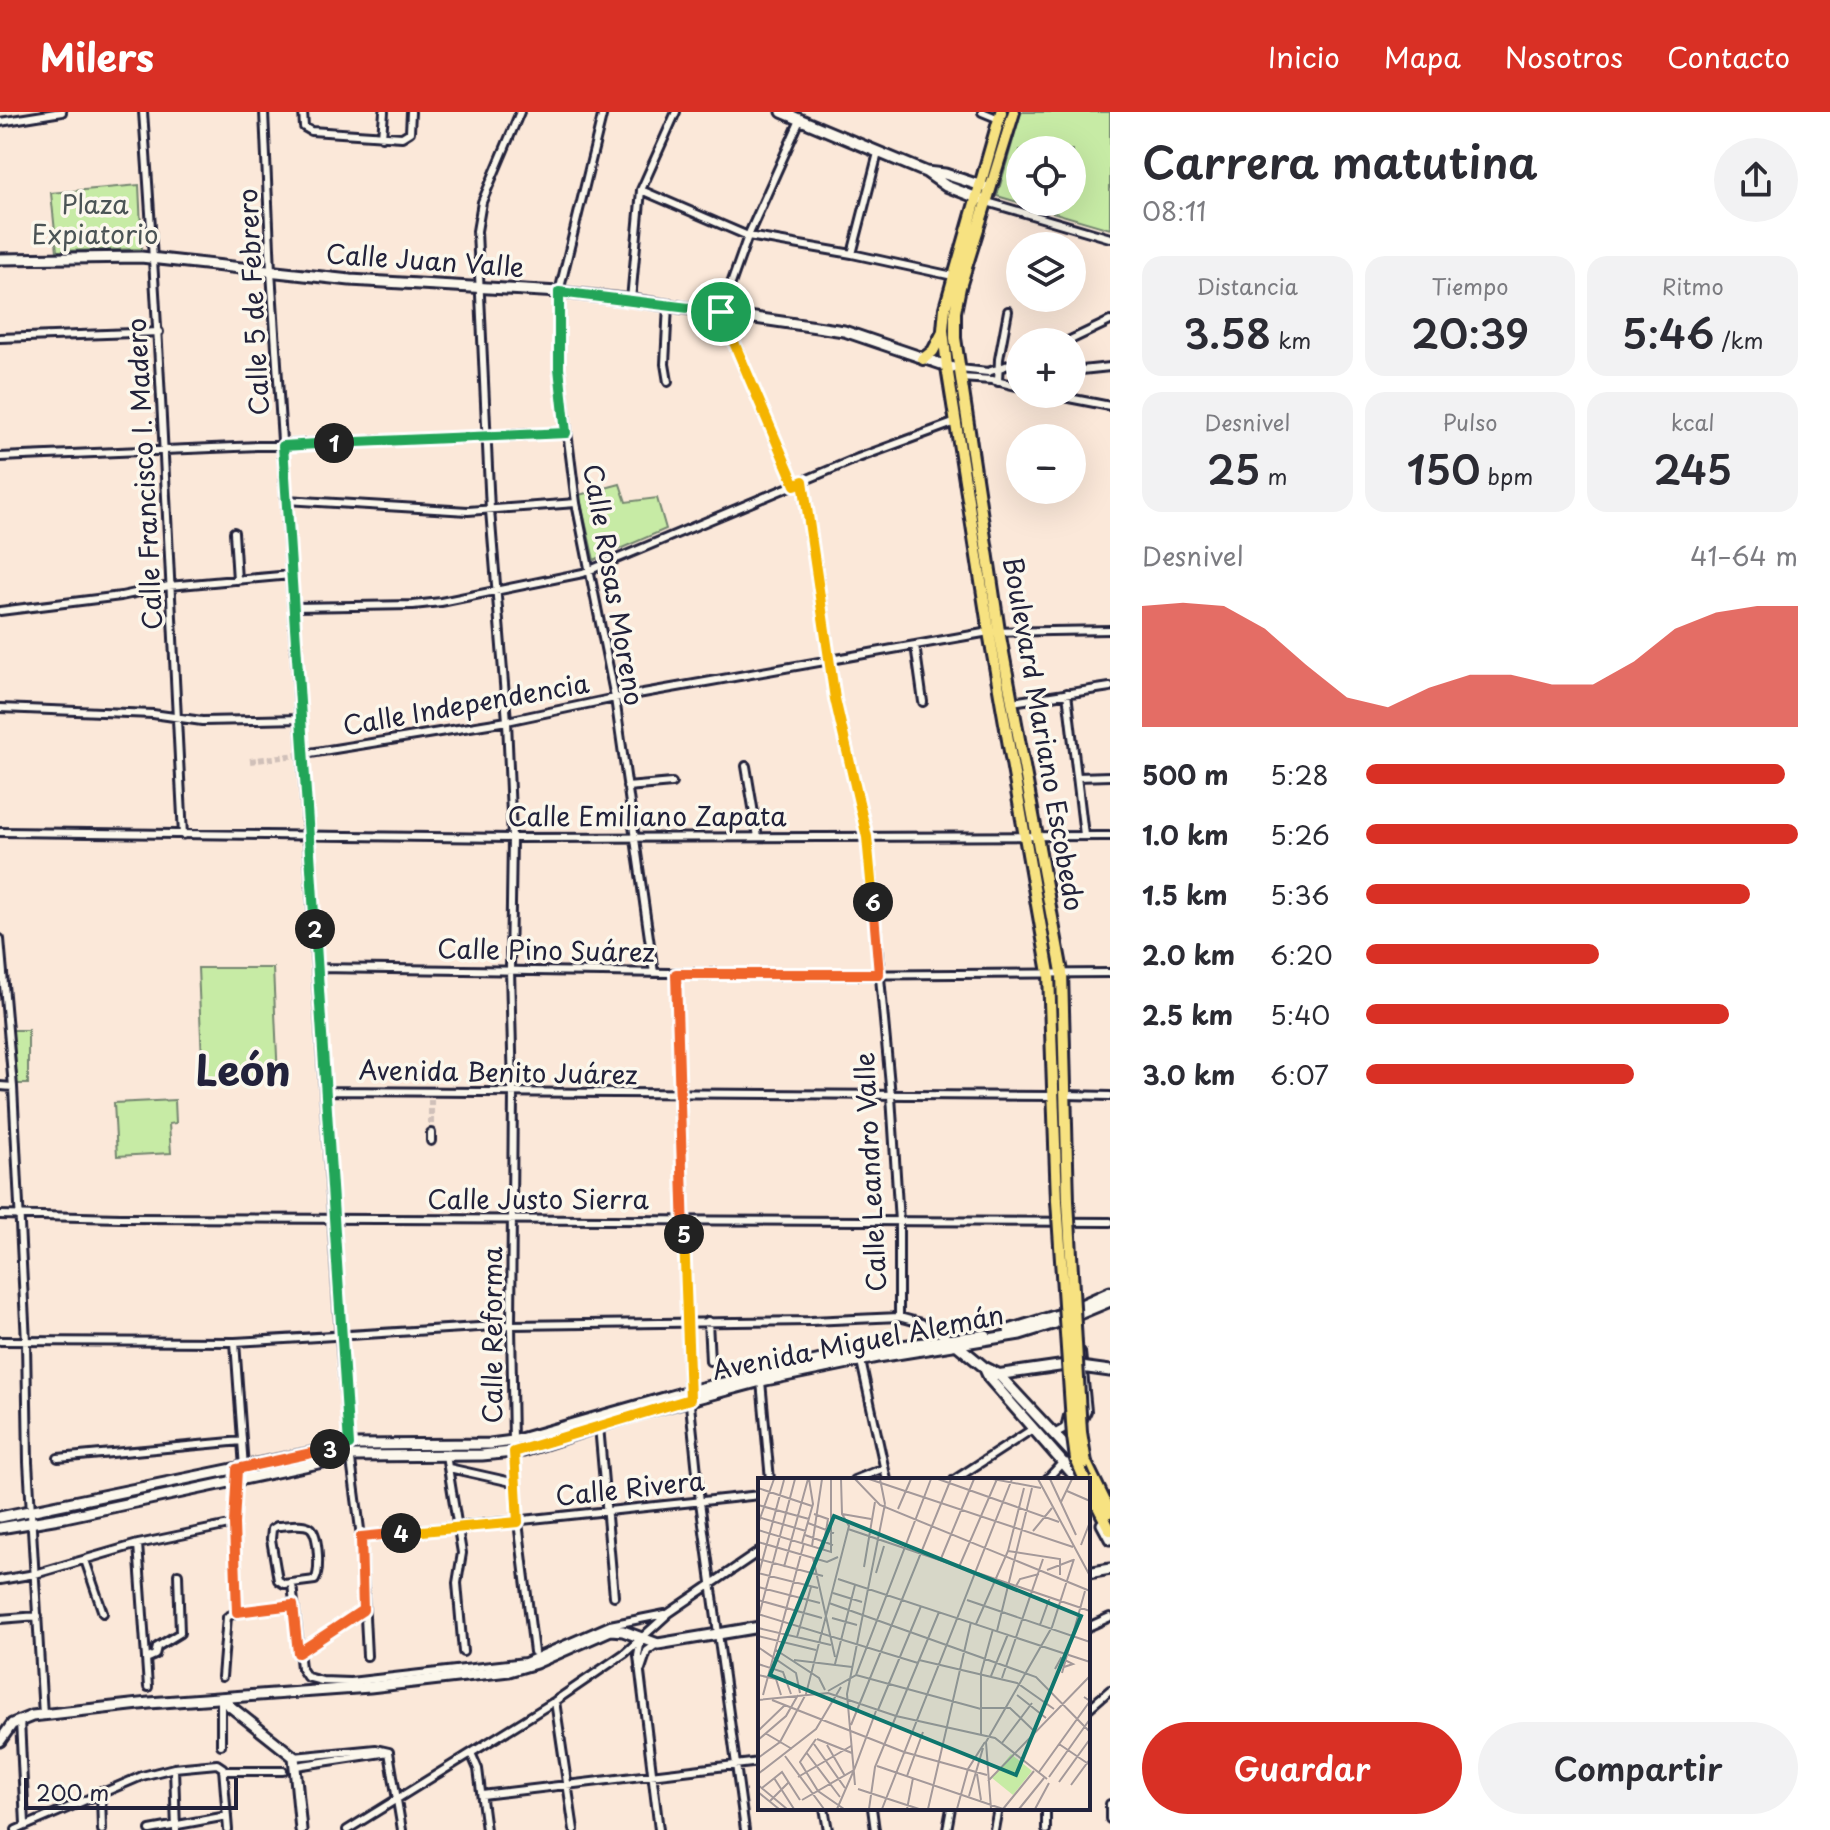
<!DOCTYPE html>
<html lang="es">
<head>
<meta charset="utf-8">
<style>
  :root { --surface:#fff; --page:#f2f2f3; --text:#2b2b33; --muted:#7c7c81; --accent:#d93025 }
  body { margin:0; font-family:"Playpen Sans",sans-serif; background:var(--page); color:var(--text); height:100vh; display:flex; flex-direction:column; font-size:30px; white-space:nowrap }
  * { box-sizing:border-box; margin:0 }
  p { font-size:26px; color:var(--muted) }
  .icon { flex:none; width:44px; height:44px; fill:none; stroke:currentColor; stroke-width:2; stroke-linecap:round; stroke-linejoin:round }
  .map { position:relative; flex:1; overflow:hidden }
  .sheet { display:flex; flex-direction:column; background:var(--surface); width:720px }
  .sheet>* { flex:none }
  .buttons { position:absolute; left:1006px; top:24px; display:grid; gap:16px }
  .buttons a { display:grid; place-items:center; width:80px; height:80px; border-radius:50%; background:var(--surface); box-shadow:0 8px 32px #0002; font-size:40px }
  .scale { position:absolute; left:24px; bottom:20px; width:214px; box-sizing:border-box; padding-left:8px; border:4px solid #22223b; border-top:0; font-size:22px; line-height:28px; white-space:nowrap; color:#22223b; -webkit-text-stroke:6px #fbf7ec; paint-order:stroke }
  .pin { position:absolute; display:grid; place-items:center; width:68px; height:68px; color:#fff; margin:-34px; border:4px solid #fff; border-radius:50%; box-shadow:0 2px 8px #0007 }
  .km { position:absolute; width:40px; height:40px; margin:-20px; border-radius:50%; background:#222; color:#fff; font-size:22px; line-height:40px; text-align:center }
  .round { display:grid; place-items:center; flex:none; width:84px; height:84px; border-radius:42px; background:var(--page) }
  .head { display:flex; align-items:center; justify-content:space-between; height:136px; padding:0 32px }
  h1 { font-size:44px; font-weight:600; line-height:60px }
  .metrics { display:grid; grid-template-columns:repeat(3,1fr); gap:12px; height:136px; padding:8px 32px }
  .metrics div { display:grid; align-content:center; border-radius:20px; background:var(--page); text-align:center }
  .metrics b { font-size:40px; font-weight:600 }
  .metrics small { font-size:22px; font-weight:400 }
  .metrics p { font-size:22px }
  .chart { height:224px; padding:16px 32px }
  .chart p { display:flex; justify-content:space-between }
  .chart svg { width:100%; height:144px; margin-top:8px; fill:var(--accent); opacity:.7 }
  .cta { display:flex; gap:16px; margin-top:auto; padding:16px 32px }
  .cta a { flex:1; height:92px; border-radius:48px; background:var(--accent); color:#fff; font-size:32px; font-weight:600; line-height:92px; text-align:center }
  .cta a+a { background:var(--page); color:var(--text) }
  ul { padding:0 32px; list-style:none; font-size:26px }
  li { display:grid; grid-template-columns:128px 96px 1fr; align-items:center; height:60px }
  li i { height:20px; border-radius:10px; background:var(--accent) }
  header { display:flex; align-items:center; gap:48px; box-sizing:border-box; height:112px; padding:0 40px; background:var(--accent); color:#fff }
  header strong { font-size:38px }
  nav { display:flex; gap:44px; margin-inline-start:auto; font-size:28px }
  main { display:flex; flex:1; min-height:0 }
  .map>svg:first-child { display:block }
  .green { fill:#c7eba5; stroke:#748670; stroke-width:2; fill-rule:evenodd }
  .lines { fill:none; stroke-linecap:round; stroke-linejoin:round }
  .street-tunnel { stroke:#d0c0b9; stroke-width:6; stroke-dasharray:6 3; stroke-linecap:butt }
  .street-casing { stroke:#22223b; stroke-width:12 }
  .secondary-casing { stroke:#22223b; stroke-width:15 }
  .primary-casing { stroke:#22223b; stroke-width:16 }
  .street { stroke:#fbf7ec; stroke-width:6 }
  .secondary { stroke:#fbf7ec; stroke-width:9 }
  .primary { stroke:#f7e281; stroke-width:10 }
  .primary-bridge-casing { stroke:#22223b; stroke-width:16; stroke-linecap:butt }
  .primary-bridge { stroke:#f7e281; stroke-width:10 }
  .split-1-casing { stroke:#fff; stroke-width:16 }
  .split-2-casing { stroke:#fff; stroke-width:16 }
  .split-3-casing { stroke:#fff; stroke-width:16 }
  .split-4-casing { stroke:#fff; stroke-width:16 }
  .split-5-casing { stroke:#fff; stroke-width:16 }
  .split-6-casing { stroke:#fff; stroke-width:16 }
  .split-7-casing { stroke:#fff; stroke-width:16 }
  .split-1 { stroke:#22a559; stroke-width:10 }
  .split-2 { stroke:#22a559; stroke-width:10 }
  .split-3 { stroke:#22a559; stroke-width:10 }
  .split-4 { stroke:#f0652b; stroke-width:10 }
  .split-5 { stroke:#f5b400; stroke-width:10 }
  .split-6 { stroke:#f0652b; stroke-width:10 }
  .split-7 { stroke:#f5b400; stroke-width:10 }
  .labels { text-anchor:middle; stroke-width:7; stroke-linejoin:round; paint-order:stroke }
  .park-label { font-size:26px; fill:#4b5456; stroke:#fbf7ec }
  .street-label { font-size:26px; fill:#22223b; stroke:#fbf7ec }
  .town-label { font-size:42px; font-weight:bold; fill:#22223b; stroke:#fbf7ec }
  .inset-road { fill:none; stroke:#a4999a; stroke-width:2 }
  .view { fill:#0f766e; fill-opacity:0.15; stroke:#0f766e; stroke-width:4 }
  .inset-edge { fill:none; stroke:#22223b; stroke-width:4 }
</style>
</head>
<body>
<header>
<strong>Milers</strong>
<nav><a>Inicio</a><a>Mapa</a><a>Nosotros</a><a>Contacto</a></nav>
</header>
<main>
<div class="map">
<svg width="1110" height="1718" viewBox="0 0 1110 1718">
  <rect width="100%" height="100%" fill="#fbe8d9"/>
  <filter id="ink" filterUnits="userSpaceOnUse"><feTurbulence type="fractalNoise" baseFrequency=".0125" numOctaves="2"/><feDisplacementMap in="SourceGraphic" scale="16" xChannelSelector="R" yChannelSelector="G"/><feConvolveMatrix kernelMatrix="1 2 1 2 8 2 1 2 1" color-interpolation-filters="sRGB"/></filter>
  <g filter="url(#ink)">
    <path class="green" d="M1021,0H1110V117L997,84ZM1020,38H1072V90H1020Z
      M139,73L142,137L57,139L51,81Z
      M620,372L626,390L657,386L666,417L594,448L579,383Z
      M198,856H273L278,967L203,970Z
      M11,918H28V972H14Z
      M175,988L176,1011L169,1012L171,1041L117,1044L114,991Z"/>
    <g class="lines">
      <path class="street-tunnel" d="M250,649L304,642
        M431,1021V986"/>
      <defs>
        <path id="street" d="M143,0C161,241 170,482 183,723
          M264,0L271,159L340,1224L349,1333L361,1425L367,1544
          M303,0L304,15L311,19L402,25L410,20L411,0
          M520,0L482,90L477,119L490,398L507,609L512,726L510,857L513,980L511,1213L513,1329L518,1410L534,1540
          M603,0L559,180V256L576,391L615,586L654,861
          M982,0L999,7
          M0,10L62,0
          M382,25L384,0
          M641,78L748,124L852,142L953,164
          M987,90L1110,126
          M852,142L878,41
          M631,188L641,78L676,0
          M0,226L159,220
          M1066,230L1110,209
          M960,257L988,260L1020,249
          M1072,259L1110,255
          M960,266L992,268L1020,275
          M668,270L665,252L668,192
          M998,270L999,247L1008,199
          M1048,282L1110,294
          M0,345L566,321
          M803,369L835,587L867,725L891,984L899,1110V1205
          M795,373L721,200L748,124L800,8
          M286,388L468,399L576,391
          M234,420L237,468
          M293,495L413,493L441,490L583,461L858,346L956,310
          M0,499L121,484L169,474L291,463
          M915,533L923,590
          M1067,581L1084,723
          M1012,590L1110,575
          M0,596L153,602L202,609L301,607
          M304,642L507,609L615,586L989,520L1110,518
          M746,654L758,725
          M1077,665L1110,664
          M627,675L672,671
          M0,720L512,726L1110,724
          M0,827L13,975L26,1230L28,1350L43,1603
          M317,856L814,863L1110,861
          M676,862L689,1283L700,1390L745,1718
          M0,974L13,975
          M326,979L1054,984
          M1066,983L1110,984
          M431,1029V1021
          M0,1103L121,1106L1110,1110
          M708,1209L710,1249
          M0,1229L235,1230L511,1213L811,1209L899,1205L921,1211L950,1227
          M235,1230L244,1356
          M861,1249L887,1368
          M761,1269L770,1368
          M1081,1311L1087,1299L1081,1240
          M599,1314L614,1484
          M1054,1322L1065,1316L1068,1304
          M446,1343L462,1441L457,1471L463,1540
          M58,1346L242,1329
          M449,1356L516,1371
          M236,1368L234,1412L237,1500
          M854,1368L884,1356
          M954,1368L1034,1316
          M1046,1368L1063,1350L1078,1352
          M277,1414C286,1414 304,1410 311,1416C319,1424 320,1460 315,1468L284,1472L278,1468L271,1427L272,1417Z
          M361,1425L760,1383
          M138,1432L148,1575
          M85,1448L103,1501
          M0,1468L35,1462L138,1432L234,1412
          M292,1472L301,1556L307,1565L322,1569L350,1570L525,1550L610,1513L665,1502
          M0,1507L38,1504
          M1088,1515L1110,1505
          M641,1527L638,1544L659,1718
          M298,1541L363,1498
          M146,1547L155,1543L157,1535L180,1521L178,1462
          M641,1557L647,1539L657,1532
          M222,1565L227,1505L237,1500L293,1493
          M555,1589L574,1718
          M1088,1597L1110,1578
          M20,1608L25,1712
          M221,1633V1588
          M389,1640L402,1718
          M471,1641L478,1657L486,1718
          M294,1645L376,1637L389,1640
          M296,1654L389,1640
          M174,1656L176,1718
          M223,1659H283
          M101,1679L102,1718
          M482,1683L760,1650
          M1110,1692V1707
          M824,1696L828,1718
          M872,1696L875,1718
          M16,1718L142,1664L174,1656L217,1652L223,1656L228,1718
          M150,1718L227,1704
          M347,1718L555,1589L625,1541L669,1501L760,1439
          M947,1718L951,1696
          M994,1718L998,1696
          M1046,1718V1696"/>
        <path id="secondary" d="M782,0L926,60L946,74L980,87
          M926,60L945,62L985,75
          M0,147L141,145L350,168L559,180L631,188L844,219L953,256
          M1009,1218L1061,1202L1110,1180
          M956,1232L984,1255L998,1262L1078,1348
          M984,1255L989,1266L1078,1368
          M996,1263L1066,1253L1110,1259
          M0,1405L349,1333L490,1332L513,1329L689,1279L855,1240L986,1223
          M1102,1412L1110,1427
          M0,1416L65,1405L351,1344L482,1343L523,1339L634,1303L761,1269L878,1245L1020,1222L1062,1209L1110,1189
          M1088,1461L1110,1457
          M221,1587L294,1645L301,1718
          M0,1629L12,1612L32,1604L149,1591L370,1575L509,1559L536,1551L611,1518L623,1519L658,1532L760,1515"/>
        <path id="primary" d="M1001,0L945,196L943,218L947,255L989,520L1049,861L1057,1089
          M1014,0L960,175L955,200V226L999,519L1062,860L1068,1089
          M923,247L933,239L943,220
          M1086,1351L1110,1400
          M1088,1375L1110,1418"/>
      </defs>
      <use href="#street" class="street-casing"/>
      <use href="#secondary" class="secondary-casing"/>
      <use href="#primary" class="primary-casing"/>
      <use href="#street" class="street"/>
      <use href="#secondary" class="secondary"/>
      <use href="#primary" class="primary"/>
      <defs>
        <path id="primary-bridge" d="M1057,1089L1073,1325L1076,1347L1085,1368
          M1068,1089L1081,1320L1086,1351"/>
      </defs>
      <use href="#primary-bridge" class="primary-bridge-casing"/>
      <use href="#primary-bridge" class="primary-bridge"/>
    </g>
  </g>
  <g class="lines" filter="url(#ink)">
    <defs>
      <path id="split-1" d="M334,331L566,321L559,256V180L721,200"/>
      <path id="split-2" d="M315,817L283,334L334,331"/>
      <path id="split-3" d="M315,817L349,1333L330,1337"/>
      <path id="split-4" d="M330,1337L237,1357L234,1412L237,1500L293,1493L298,1541L363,1498L361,1425L401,1421"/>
      <path id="split-5" d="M401,1421L518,1410L514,1340L690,1287L684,1122"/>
      <path id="split-6" d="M684,1122L676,862H879L873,790"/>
      <path id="split-7" d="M721,200L795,373L803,369L835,587L867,725L873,790"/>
    </defs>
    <use href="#split-1" class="split-1-casing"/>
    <use href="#split-2" class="split-2-casing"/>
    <use href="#split-3" class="split-3-casing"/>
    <use href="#split-4" class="split-4-casing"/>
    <use href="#split-5" class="split-5-casing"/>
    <use href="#split-6" class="split-6-casing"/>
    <use href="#split-7" class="split-7-casing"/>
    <use href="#split-1" class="split-1"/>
    <use href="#split-2" class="split-2"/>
    <use href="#split-3" class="split-3"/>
    <use href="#split-4" class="split-4"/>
    <use href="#split-5" class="split-5"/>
    <use href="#split-6" class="split-6"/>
    <use href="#split-7" class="split-7"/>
  </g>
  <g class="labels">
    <g class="park-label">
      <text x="95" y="102">Plaza<tspan x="95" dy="30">Expiatorio</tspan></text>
    </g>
    <g class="street-label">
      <text transform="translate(425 149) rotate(4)" y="9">Calle Juan Valle</text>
      <text transform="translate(254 190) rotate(-93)" y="9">Calle 5 de Febrero</text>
      <text transform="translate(145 362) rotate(-93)" y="9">Calle Francisco I. Madero</text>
      <text transform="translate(613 473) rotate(80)" y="9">Calle Rosas Moreno</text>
      <text transform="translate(466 593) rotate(-10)" y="9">Calle Independencia</text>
      <text transform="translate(1043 622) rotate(80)" y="9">Boulevard Mariano Escobedo</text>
      <text x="647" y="714">Calle Emiliano Zapata</text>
      <text transform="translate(546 839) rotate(1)" y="9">Calle Pino Suárez</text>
      <text transform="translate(498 961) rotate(1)" y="9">Avenida Benito Juárez</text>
      <text transform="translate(871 1060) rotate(-93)" y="9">Calle Leandro Valle</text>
      <text x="538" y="1097">Calle Justo Sierra</text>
      <text transform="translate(493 1223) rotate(-90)" y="9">Calle Reforma</text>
      <text transform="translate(858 1231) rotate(-11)" y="9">Avenida Miguel Alemán</text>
      <text transform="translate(630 1377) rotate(-6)" y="9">Calle Rivera</text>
    </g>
    <g class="town-label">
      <text x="243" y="974">León</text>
    </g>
  </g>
  <g transform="translate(758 1366)">
    <rect width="332" height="332" fill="#fbe8d9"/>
    <path d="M253,276L274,293L255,317L234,300Z" fill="#c7eba5"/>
    <path class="inset-road" d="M97,1L122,27L332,113M111,1L315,69M122,1L127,26M180,1L301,44M235,1L283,10M280,1L332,98M292,1L318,57M0,10L54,28M309,13L332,23M303,24L314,1M0,27L51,41M140,31L153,1M56,36L70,41L65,71M84,36L113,41M0,39L48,53M50,45L76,55M0,46L16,1M90,51L332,133M0,52L73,74V1M275,53L294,30M47,57L75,67M0,64L69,84L80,79M44,65L55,26L51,1M323,67L332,44M54,68L64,1M250,73L302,81V97M55,80L77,179M0,81L65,98M182,83L216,1M26,89L50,1M106,89L117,24M201,89L239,1M289,92L315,82M0,95L60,110M1,95L26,2M118,95L126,68M80,101L332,184M258,108L262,101L281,96M0,109L62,125M75,115L104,124M0,122L64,140M209,122L332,164M71,125L278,199L332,254M0,136L160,185M74,140L99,147M0,141L37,1M218,146L250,73L266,10M282,147L292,119M0,150L73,167M239,153L274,10M0,158L58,172M39,159L53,109M0,169L38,195L42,215M18,172L61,200L67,212M36,182L94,189M161,182L259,205L296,231M0,186L25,194L33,216M77,186L97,107M297,191L303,180L315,186L306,189M304,195L327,113M0,197L18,201L23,217M98,197L223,231M233,198L250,156M244,200L285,81M70,213L98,197L173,1M5,217L46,65M259,217L288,240M0,222L70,215L138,238L237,260L289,301M14,222L146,274L229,297M223,230H252L275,252M120,232L163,128M93,247L193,1M0,253L27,227M7,255L34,271M223,256V195L235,151M58,261L42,284L60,313L86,331M59,261L94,275M0,262L28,238L40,217M244,265L274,225M56,266L87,310M301,266L332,287M69,267L87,298M48,274L82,319M27,278L66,331M0,280L22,264L48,216L91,48L84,36L83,1M119,288L245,331M281,294L332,223L326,219M0,296L58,251L83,209M219,296L223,322M149,298L165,254M40,299L93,268M291,299L332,241M16,300L36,331M230,303L332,198M301,304L332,261M0,307L29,331M97,307L89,216L127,26M313,307L332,281M4,310L24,294L42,322M100,311L161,331M0,314L21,331M211,318L225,270M44,322L96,292L118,233M11,324L31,304M79,331L96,292M111,331L117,289L181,134M124,331L254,1M149,331L155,300M170,331L213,144M199,331L210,291L227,264M233,331L228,264L294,149L316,81M245,331L276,293M261,331L286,300M277,331L291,305"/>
    <path class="view" d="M76,38L323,138L258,297L12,197Z"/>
    <rect width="332" height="332" class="inset-edge"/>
  </g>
</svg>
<div class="buttons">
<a><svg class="icon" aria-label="locate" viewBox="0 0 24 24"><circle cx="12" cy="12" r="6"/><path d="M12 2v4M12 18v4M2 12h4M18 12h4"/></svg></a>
<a><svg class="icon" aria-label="layers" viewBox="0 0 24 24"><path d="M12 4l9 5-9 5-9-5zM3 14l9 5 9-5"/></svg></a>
<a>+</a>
<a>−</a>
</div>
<div class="scale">200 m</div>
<div class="pin" style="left:721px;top:200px;background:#1e9e55"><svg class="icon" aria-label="arrive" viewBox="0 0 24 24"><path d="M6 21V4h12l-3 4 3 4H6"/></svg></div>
<b class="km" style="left:334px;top:331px">1</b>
<b class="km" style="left:315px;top:817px">2</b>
<b class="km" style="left:330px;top:1337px">3</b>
<b class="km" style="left:401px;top:1421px">4</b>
<b class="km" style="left:684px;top:1122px">5</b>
<b class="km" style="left:873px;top:790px">6</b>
</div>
<section class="sheet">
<div class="head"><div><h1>Carrera matutina</h1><p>08:11</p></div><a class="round"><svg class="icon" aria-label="share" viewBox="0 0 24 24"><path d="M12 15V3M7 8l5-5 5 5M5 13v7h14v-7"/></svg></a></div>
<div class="metrics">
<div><p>Distancia</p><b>3.58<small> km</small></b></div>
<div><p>Tiempo</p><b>20:39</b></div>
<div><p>Ritmo</p><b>5:46<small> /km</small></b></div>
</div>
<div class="metrics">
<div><p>Desnivel</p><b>25<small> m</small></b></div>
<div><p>Pulso</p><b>150<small> bpm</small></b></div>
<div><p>kcal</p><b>245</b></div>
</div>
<div class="chart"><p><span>Desnivel</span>41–64 m</p>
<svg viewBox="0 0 160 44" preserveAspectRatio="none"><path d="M0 44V7L10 6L20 7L30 14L40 25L50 35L60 38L70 32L80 28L90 28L100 31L110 31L120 24L130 14L140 9L150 7L160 7V44z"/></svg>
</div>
<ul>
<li><b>500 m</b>5:28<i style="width:97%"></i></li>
<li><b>1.0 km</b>5:26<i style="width:100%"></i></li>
<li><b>1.5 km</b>5:36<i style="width:89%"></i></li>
<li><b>2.0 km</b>6:20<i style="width:54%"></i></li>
<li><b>2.5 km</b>5:40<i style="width:84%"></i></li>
<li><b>3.0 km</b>6:07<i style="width:62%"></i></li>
</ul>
<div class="cta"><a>Guardar</a><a>Compartir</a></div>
</section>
</main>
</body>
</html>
